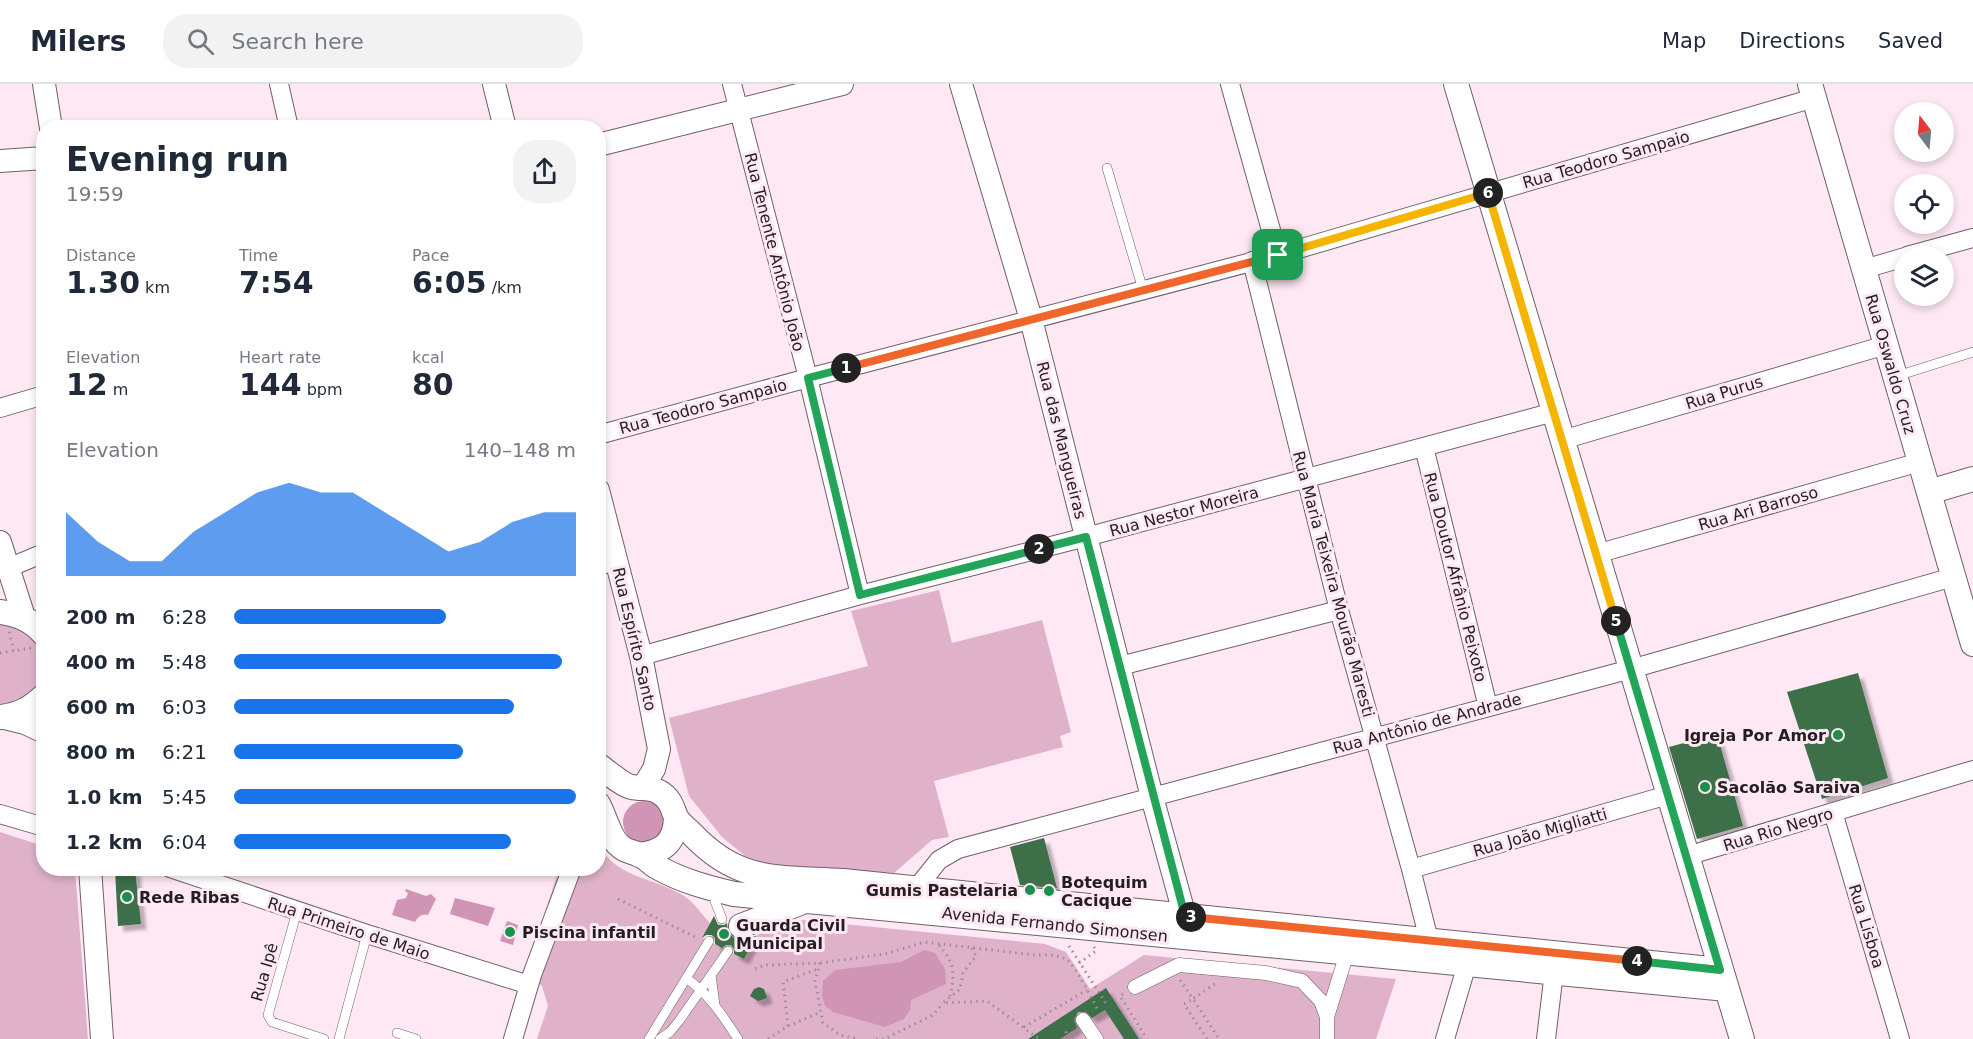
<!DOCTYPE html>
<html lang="en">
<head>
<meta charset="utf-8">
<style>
  :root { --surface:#fff; --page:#f2f2f3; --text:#1f2937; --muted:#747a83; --line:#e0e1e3; --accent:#1a73e8 }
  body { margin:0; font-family:"DejaVu Sans",sans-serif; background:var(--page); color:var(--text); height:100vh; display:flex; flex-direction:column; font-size:22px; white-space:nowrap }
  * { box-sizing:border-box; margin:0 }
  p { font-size:20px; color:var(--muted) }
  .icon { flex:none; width:33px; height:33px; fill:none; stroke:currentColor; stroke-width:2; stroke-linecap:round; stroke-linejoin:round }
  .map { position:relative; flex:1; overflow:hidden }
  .sheet { position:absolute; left:36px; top:36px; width:570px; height:756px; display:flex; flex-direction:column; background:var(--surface); border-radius:24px; box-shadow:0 3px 9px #0003 }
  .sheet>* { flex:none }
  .needle { width:39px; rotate:344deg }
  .tools { position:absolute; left:1894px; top:18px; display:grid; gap:12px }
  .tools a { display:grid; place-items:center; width:60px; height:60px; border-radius:50%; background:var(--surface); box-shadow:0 3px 9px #0003; font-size:30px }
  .pin { position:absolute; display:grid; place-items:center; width:51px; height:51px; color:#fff; margin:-26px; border-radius:12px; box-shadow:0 3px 9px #0006 }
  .km { position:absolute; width:30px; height:30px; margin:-15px; border-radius:50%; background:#222; color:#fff; font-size:16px; line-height:30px; text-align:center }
  .round { display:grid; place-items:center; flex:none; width:63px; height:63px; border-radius:24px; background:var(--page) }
  .overview { display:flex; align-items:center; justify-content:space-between; height:102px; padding:0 30px }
  h1 { font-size:33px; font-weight:800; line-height:45px }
  .stats { display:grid; grid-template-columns:repeat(3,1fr); gap:9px; height:102px; padding:6px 30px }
  .stats div { display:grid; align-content:center }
  .stats b { font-size:30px; font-weight:800 }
  .stats small { font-size:16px; font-weight:400 }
  .stats p { font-size:16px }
  .chart { height:168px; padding:12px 30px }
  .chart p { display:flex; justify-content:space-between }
  .chart svg { width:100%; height:108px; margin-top:6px; fill:var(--accent); opacity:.7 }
  ul { padding:0 30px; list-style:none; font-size:20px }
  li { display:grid; grid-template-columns:96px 72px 1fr; align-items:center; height:45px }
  li i { height:15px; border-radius:8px; background:var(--accent) }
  header { display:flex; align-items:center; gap:36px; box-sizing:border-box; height:84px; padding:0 30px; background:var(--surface); border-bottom:2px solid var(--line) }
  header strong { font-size:28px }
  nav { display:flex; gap:33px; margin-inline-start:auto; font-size:21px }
  .search { width:420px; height:54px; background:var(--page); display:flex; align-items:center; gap:15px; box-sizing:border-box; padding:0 21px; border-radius:24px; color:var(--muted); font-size:22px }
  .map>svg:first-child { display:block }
  .green { fill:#dfb2ca }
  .water { fill:#d095b4 }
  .building { fill:#3c6f4a; filter:url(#shadow) }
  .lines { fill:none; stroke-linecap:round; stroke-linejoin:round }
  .service-casing { stroke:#715f68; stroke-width:10 }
  .pedestrian-casing { stroke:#715f68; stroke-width:15 }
  .minor-casing { stroke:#715f68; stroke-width:20 }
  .tertiary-casing { stroke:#715f68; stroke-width:24 }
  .secondary-casing { stroke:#715f68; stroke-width:26 }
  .path { stroke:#9d8e96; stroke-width:3; stroke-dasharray:1.5 4.5; stroke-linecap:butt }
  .service { stroke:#fff; stroke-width:9 }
  .pedestrian { stroke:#fff; stroke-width:14 }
  .minor { stroke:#fff; stroke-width:18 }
  .tertiary { stroke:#fff; stroke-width:22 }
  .secondary { stroke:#fff; stroke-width:24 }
  .split-1-casing { stroke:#fff; stroke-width:12 }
  .split-2-casing { stroke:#fff; stroke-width:12 }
  .split-3-casing { stroke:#fff; stroke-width:12 }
  .split-4-casing { stroke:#fff; stroke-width:12 }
  .split-5-casing { stroke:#fff; stroke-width:12 }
  .split-6-casing { stroke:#fff; stroke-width:12 }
  .split-7-casing { stroke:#fff; stroke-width:12 }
  .split-1 { stroke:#f0652b; stroke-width:8 }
  .split-2 { stroke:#22a559; stroke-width:8 }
  .split-3 { stroke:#22a559; stroke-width:8 }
  .split-4 { stroke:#f0652b; stroke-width:8 }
  .split-5 { stroke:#22a559; stroke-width:8 }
  .split-6 { stroke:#f5b400; stroke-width:8 }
  .split-7 { stroke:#f5b400; stroke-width:8 }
  .poi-dot { fill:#188f4a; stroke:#fde8f3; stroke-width:2 }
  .labels { text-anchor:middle; stroke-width:6; stroke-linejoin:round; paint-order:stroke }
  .street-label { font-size:16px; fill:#241d21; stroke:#fde8f3 }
  .poi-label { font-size:16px; font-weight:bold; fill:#241d21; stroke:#fde8f3; text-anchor:start }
</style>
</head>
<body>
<header>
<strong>Milers</strong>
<div class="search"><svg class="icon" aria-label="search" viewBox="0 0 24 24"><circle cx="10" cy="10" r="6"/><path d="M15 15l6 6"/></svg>Search here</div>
<nav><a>Map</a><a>Directions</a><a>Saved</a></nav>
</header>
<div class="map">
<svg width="1973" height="955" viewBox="0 0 1973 955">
  <defs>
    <filter id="shadow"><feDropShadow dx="5.5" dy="5.5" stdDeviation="1.5" flood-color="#0004"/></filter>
  </defs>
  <rect width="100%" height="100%" fill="#fde8f3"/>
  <path class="green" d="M939,506L952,559L1042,536L1071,648L1060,652L1063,663L934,697L949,753L932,756L894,789L769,781L745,772L722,753L689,712L669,634L868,582L851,527Z
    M0,540C30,543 45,559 43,589C43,597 38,609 31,614C23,619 9,622 0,625Z
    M0,748L43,762L44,784L75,785L88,955H0Z
    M599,761C617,795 654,793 684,812C694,818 702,831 710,839L703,854L744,875L756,852L767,845L803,836L1045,860L1066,868L1090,905L1144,871L1396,895L1376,955H537L548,922L542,902L526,887L559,785L598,784Z"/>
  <path class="water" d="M623 738a21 21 0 1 1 42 0a21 21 0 1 1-42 0Z
    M406,805L426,812L431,810L436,815L428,831C422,829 418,833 415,838L392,831L397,816L406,814L408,809L405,807Z
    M455,814L495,824L488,842L450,830Z
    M507,837L518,841L513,861L500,857Z
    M924,866L935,869L945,885L946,900L911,916L910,926L904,935L885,943L833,928L825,922L822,911L823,897L835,886L901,878Z"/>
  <path class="building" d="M1858,589L1888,694L1822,715L1787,608Z
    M1717,650L1743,742L1697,755L1669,663Z
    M1044,754L1057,804L1020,801L1010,763Z
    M115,786H135L141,840L118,842Z
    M714,832L718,841H724L727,839L728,848L733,853L739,856L756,852L744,875L734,870V865L731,861H726L722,864L715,860V854L712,851H706L702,854Z
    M759,903L764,905L767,914L758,917L750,912L754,905Z
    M1106,904L1139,955H1124L1105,926L1092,934L1086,928H1078L1074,936L1077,944L1060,955H1028Z"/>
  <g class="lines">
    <defs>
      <path id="service" d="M1107,84L1143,206
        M1897,292L1973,268
        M714,808L715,817L722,835
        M297,827L268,931L272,938L324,955
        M711,891L715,921
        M686,894C709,910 723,932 738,955
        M397,949L416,955
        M339,955L367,850
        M649,955L709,857
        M660,955L670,948L679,937L728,867"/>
      <path id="pedestrian" d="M1135,903L1179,881L1266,889L1302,897L1321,917L1327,933V955
        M1327,933L1347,869
        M1083,936L1096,955"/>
      <path id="minor" d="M279,0L289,44
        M732,0L808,294L860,511
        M1230,0L1278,171
        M1907,172L1973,154
        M1252,177L1339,526L1411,785L1429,856
        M1864,185L1905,173
        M0,324L44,311
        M598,351L808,294L1278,171L1814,14
        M1562,356L1886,261
        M1424,363L1488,623
        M1596,470L1920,378
        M598,481L617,478
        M8,484L44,469
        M641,572L860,511L1086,453L1554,328
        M1120,582L1339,526
        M1833,728L1900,955
        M0,730L44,743
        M1687,772L1973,686
        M170,784L367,850L529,901
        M1411,785L1668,711
        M915,806L939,776L958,765L1631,585L1953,493
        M513,955L532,891L572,784
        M1445,955L1467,880
        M1546,955L1554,888"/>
      <path id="tertiary" d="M44,0L51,44
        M494,0L505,44
        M961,0L1031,235L1152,713L1189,847
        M598,61L842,0
        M0,77L44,74
        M598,406L641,572L659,665L654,685L643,703
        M0,458L24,533
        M0,633L25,639L44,648
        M90,784L102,955"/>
      <path id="secondary" d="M1456,0L1742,955
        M1810,0L1973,560
        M1929,408L1973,395
        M0,528C18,530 32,536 44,550
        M0,633C19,631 30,625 44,612
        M598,681C606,687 624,702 632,703C641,705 651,703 659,708C670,714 672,723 676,733C679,739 687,745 692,750C739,800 779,793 843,797L1720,886
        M598,720C605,732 609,753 619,761C625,768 632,767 640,771C647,774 652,781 659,784C682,797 709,804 734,810L1727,905
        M639,771C663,768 675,759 676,734
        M741,842L800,819"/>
    </defs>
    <use href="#service" class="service-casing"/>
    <use href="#pedestrian" class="pedestrian-casing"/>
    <use href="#minor" class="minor-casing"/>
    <use href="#tertiary" class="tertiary-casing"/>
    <use href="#secondary" class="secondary-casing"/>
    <path class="path" d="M9,548L14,566
      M0,569L31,564
      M618,815L697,854
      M939,861C955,880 955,888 950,912
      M1069,862L1107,921
      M972,864L976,872L963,889L960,905L943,919L987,917L1039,955
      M820,879L815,897L823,939L840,951L859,955
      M1079,879L1096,867L1094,863
      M755,885L766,881L820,879L885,870L925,858L1034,871C1044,871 1058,870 1067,876C1076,883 1092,915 1098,926
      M1180,896L1193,915L1216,899
      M1123,910L1120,912L1147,955
      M788,942L783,898L818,885
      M1024,943L1087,906
      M768,955L788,942L821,928
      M876,955H884L933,931L943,919
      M1066,955V947
      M1207,955L1184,920L1193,915L1219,955"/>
    <use href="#service" class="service"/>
    <use href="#pedestrian" class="pedestrian"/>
    <use href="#minor" class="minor"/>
    <use href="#tertiary" class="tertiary"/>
    <use href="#secondary" class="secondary"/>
  </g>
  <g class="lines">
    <defs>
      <path id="split-1" d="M846,284L1278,171"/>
      <path id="split-2" d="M846,284L808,294L860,511L1039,465"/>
      <path id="split-3" d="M1039,465L1086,453L1185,832L1191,833"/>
      <path id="split-4" d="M1191,833L1637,877"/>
      <path id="split-5" d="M1616,537L1720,886L1637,877"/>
      <path id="split-6" d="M1488,109L1616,537"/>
      <path id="split-7" d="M1278,171L1488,109"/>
    </defs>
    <use href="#split-1" class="split-1-casing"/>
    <use href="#split-2" class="split-2-casing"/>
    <use href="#split-3" class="split-3-casing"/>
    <use href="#split-4" class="split-4-casing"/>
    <use href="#split-5" class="split-5-casing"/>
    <use href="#split-6" class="split-6-casing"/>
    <use href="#split-7" class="split-7-casing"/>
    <use href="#split-1" class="split-1"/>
    <use href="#split-2" class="split-2"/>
    <use href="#split-3" class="split-3"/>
    <use href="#split-4" class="split-4"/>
    <use href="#split-5" class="split-5"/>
    <use href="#split-6" class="split-6"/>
    <use href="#split-7" class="split-7"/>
  </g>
  <g class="poi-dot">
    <circle cx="1838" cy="651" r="6"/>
    <circle cx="1705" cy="703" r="6"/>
    <circle cx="1030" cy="806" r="6"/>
    <circle cx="1049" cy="807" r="6"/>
    <circle cx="127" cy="813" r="6"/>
    <circle cx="510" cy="848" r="6"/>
    <circle cx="724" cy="850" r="6"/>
  </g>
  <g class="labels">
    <g class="street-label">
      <text transform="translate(1606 75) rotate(-16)" y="6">Rua Teodoro Sampaio</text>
      <text transform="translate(775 168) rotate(76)" y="6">Rua Tenente Antônio João</text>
      <text transform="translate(1891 280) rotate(74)" y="6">Rua Oswaldo Cruz</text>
      <text transform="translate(1724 308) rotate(-17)" y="6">Rua Purus</text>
      <text transform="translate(703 322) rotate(-15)" y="6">Rua Teodoro Sampaio</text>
      <text transform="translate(1062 356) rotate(76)" y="6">Rua das Mangueiras</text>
      <text transform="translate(1758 424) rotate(-16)" y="6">Rua Ari Barroso</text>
      <text transform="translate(1184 427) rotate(-15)" y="6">Rua Nestor Moreira</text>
      <text transform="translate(1456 493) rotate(76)" y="6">Rua Doutor Afrânio Peixoto</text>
      <text transform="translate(1334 500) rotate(75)" y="6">Rua Maria Teixeira Mourão Maresti</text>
      <text transform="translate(635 555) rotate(77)" y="6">Rua Espírito Santo</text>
      <text transform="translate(1427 639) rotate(-15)" y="6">Rua Antônio de Andrade</text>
      <text transform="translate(1778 745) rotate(-17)" y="6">Rua Rio Negro</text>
      <text transform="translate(1540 748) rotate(-16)" y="6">Rua João Migliatti</text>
      <text transform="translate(1055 840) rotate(6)" y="6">Avenida Fernando Simonsen</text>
      <text transform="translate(1867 842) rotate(73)" y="6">Rua Lisboa</text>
      <text transform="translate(349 844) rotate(18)" y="6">Rua Primeiro de Maio</text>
      <text transform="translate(264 888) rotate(-74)" y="6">Rua Ipê</text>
    </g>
    <g class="poi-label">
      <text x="1826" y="657" text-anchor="end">Igreja Por Amor</text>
      <text x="1717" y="709">Sacolão Saraiva</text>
      <text x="1061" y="804">Botequim<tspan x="1061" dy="18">Cacique</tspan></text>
      <text x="1018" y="812" text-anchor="end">Gumis Pastelaria</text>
      <text x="139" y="819">Rede Ribas</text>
      <text x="736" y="847">Guarda Civil<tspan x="736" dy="18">Municipal</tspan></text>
      <text x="522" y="854">Piscina infantil</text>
    </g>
  </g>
</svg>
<div class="tools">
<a><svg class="needle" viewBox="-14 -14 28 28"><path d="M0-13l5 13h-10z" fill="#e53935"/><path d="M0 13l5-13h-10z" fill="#747a83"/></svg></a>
<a><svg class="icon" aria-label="locate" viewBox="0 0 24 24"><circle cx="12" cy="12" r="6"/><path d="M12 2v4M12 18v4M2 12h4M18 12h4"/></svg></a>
<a><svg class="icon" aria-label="layers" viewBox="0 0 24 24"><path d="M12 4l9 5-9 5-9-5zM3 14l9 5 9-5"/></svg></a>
</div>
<div class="pin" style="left:1278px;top:171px;background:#1e9e55"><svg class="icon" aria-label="arrive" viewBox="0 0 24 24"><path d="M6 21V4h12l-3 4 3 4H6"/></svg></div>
<b class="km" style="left:846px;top:284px">1</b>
<b class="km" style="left:1039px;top:465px">2</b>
<b class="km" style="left:1191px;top:833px">3</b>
<b class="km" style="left:1637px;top:877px">4</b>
<b class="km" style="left:1616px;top:537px">5</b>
<b class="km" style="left:1488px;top:109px">6</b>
<section class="sheet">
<div class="overview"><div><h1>Evening run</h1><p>19:59</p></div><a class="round"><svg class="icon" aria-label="share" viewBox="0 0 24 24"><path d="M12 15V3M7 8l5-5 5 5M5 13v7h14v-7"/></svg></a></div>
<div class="stats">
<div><p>Distance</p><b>1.30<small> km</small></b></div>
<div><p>Time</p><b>7:54</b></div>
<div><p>Pace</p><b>6:05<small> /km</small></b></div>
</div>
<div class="stats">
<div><p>Elevation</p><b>12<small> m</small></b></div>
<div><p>Heart rate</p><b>144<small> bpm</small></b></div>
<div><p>kcal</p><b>80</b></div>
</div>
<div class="chart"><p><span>Elevation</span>140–148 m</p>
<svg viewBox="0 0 160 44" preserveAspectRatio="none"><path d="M0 44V18L10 30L20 38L30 38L40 26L50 18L60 10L70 6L80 10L90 10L100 18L110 26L120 34L130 30L140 22L150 18L160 18V44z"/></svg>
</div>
<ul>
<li><b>200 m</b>6:28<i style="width:62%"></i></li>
<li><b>400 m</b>5:48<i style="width:96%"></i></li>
<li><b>600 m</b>6:03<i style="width:82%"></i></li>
<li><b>800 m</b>6:21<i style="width:67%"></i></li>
<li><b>1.0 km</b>5:45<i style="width:100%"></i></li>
<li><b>1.2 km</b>6:04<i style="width:81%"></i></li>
</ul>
</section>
</div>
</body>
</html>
